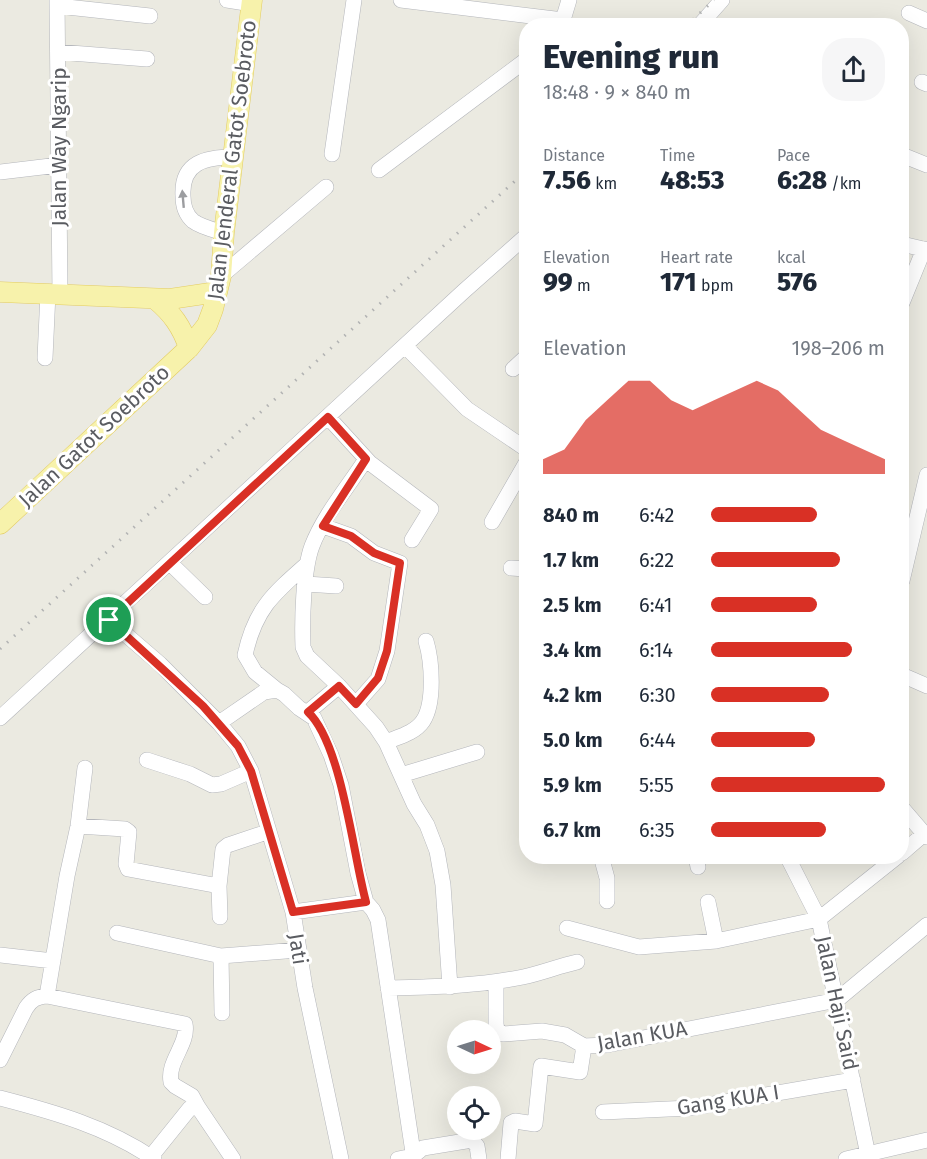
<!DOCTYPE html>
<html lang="en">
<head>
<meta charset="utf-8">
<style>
  :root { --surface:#fff; --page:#f6f6f7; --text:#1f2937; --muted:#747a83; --accent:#d93025 }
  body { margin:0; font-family:"Fira Sans",sans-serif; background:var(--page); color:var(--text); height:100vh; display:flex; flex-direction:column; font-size:22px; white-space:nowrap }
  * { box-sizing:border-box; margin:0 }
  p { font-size:20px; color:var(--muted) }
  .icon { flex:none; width:33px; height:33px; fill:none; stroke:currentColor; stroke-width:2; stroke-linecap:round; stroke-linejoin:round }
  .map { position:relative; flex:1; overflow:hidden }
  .drawer { position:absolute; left:519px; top:18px; width:390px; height:846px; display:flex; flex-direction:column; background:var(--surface); border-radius:24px; box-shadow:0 6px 24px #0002 }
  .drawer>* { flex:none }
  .needle { width:39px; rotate:94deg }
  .buttons { position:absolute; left:447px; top:1020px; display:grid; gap:12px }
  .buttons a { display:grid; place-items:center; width:54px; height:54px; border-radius:50%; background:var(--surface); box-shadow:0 6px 24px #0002; font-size:30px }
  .pin { position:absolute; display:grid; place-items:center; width:51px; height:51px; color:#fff; margin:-26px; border:3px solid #fff; border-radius:50%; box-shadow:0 2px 6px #0007 }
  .round { display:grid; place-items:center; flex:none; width:63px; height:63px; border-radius:24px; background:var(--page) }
  .overview { display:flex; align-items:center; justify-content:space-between; height:102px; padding:0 24px }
  h1 { font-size:33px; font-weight:800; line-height:45px }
  .stats { display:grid; grid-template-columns:repeat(3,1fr); gap:9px; height:102px; padding:6px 24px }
  .stats div { display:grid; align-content:center }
  .stats b { font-size:26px; font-weight:800 }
  .stats small { font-size:16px; font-weight:400 }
  .stats p { font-size:16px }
  .chart { height:168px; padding:12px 24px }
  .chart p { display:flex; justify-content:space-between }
  .chart svg { width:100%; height:108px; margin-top:6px; fill:var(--accent); opacity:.7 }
  ul { padding:0 24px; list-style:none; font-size:20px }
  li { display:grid; grid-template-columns:96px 72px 1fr; align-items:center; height:45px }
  li i { height:15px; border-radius:8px; background:var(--accent) }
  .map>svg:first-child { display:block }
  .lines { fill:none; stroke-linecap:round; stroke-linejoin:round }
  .minor-casing { stroke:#b4b6bb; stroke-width:16 }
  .major-casing { stroke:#e3cc62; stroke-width:21 }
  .minor { stroke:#fff; stroke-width:15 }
  .major { stroke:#f7f2ab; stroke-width:20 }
  .rail { stroke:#b2b3b3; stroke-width:3; stroke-dasharray:1.5 8; stroke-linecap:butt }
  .oneway { fill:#9c9da0 }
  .route-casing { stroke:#fff; stroke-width:12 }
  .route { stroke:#d93025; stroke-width:8 }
  .labels { text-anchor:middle; stroke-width:6; stroke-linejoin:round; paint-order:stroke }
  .street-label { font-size:21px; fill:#5a5c61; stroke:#fff }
</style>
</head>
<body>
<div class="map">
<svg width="927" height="1159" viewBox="0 0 927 1159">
  <rect width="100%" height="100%" fill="#ebeae1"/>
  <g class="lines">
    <defs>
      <path id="minor" d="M57,0L60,293
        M227,0L252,4
        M401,0L563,20
        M58,6L150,16
        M909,13L927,21
        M558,26L563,20L569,0
        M699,26L722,0
        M58,52L147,59
        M922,82L927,84
        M332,154L354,0
        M902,155L927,165
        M379,170L526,60
        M0,172L59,165
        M224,233C214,230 201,227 193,221C185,214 183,205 183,196C181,162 206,157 234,157
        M902,244L927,250
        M221,276L326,187
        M902,303L924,249
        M405,346L467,409L526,449
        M45,358L48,293
        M513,369L526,357
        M328,417L370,463L431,509L412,540
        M366,459C348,487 324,515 312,546C303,570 302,621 303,647L307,656L339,686L376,727L386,742L414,804L427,825L437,851L443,885L450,987
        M492,522L526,463
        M323,526L351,536L374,553L400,563L387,651L378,679L356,704
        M170,563L205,597
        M511,568L526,569
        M902,581L927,475
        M306,584L336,586
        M109,620L160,664L219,723L238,746L251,771L293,912L305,988L341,1159
        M902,675L927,686
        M277,690L255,672L245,655C255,609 273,594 307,564
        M308,712L339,686
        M0,718L464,291L526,236
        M219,723L264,692L277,690L284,694L299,708L314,718L331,755L341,785L358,873L366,902L373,910L378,920L414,1159
        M386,742C398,737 415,733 423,721C435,703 432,661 426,641
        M147,760L190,774L212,785L221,784L251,771
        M401,775L477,752
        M902,808L927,837
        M78,826L125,829L129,832L126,864L128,869L219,886
        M902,853L924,834
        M601,856L607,878V901
        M696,856L698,867
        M787,856L819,919L868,1155
        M293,912L366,902
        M220,917L219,886L223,849L228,845L267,832
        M567,928L639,947L716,941L708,902
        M117,933L221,956L298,950
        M716,941L819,919L898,856
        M0,955L53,961
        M221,956L222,1013
        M496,982V1024L497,1030L503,1034L542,1031L565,1035L584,1046L607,1045L837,1000L927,925
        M388,988C433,987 479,986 523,977C542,973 559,966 577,962
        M47,996L67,876L78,826L85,768
        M0,1060L26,1008C32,999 37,997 47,996L185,1024C189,1044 167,1061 171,1082L175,1086L192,1096L198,1107L233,1159
        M0,1098C54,1112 107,1127 154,1159
        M603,1112L690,1108L853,1080
        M149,1159L190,1108L198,1107
        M398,1159L413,1156L423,1148L472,1140L477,1146L479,1159
        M508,1159L511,1123L515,1121L535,1124L541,1066L580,1072L584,1046
        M846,1159L927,1140"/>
      <path id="major" d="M0,292L170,299L217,292
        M155,299C172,313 182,327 189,348
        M0,524L189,348L207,325L213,309L221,276L224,233L252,0"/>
    </defs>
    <use href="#minor" class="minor-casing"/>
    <use href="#major" class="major-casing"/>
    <use href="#minor" class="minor"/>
    <use href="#major" class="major"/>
    <path class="rail" d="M686,26L714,0
      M0,649L526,171"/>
  </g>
  <defs><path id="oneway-solid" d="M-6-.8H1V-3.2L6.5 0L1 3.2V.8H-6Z" transform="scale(1.5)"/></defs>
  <use class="oneway" href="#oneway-solid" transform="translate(183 199) rotate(-95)"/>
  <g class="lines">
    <defs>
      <path id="route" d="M328,417L366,459L323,526L351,536L374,553L400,563L387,651L378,678L356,704L339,686L308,712C342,744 353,855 366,902L293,912L251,771L238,746L203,706L109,620Z"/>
    </defs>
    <use href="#route" class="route-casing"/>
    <use href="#route" class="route"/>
  </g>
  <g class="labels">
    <g class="street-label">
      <text transform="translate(59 147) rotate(-90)" y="7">Jalan Way Ngarip</text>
      <text transform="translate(232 160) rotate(-83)" y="7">Jalan Jenderal Gatot Soebroto</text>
      <text transform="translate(94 436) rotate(-43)" y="7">Jalan Gatot Soebroto</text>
      <text transform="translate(298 949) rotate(81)" y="7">Jati</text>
      <text transform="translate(837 1003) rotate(78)" y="7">Jalan Haji Said</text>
      <text transform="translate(642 1036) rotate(-10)" y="7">Jalan KUA</text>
      <text transform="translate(728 1100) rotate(-9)" y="7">Gang KUA I</text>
    </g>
  </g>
</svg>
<div class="buttons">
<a><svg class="needle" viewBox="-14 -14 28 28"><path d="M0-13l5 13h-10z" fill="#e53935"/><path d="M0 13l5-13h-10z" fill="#747a83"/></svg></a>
<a><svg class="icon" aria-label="locate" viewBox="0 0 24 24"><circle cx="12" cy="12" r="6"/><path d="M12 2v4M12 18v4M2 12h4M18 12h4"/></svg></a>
</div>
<div class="pin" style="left:109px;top:620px;background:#1e9e55"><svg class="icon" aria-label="arrive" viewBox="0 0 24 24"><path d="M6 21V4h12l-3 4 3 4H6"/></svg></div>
<section class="drawer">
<div class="overview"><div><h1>Evening run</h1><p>18:48 · 9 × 840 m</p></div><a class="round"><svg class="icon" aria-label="share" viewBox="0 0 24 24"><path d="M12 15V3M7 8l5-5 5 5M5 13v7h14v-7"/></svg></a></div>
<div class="stats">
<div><p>Distance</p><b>7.56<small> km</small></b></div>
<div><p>Time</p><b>48:53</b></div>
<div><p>Pace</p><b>6:28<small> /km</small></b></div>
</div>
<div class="stats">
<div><p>Elevation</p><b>99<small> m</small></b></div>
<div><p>Heart rate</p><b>171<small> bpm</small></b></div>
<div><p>kcal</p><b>576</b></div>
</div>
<div class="chart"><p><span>Elevation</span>198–206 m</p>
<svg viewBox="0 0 160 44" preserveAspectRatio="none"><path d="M0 44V38L10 34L20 22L30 14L40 6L50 6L60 14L70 18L80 14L90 10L100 6L110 10L120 18L130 26L140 30L150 34L160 38V44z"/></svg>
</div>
<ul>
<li><b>840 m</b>6:42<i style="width:61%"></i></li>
<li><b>1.7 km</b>6:22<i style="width:74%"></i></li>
<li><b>2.5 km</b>6:41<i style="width:61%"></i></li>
<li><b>3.4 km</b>6:14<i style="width:81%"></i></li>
<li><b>4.2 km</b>6:30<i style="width:68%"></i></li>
<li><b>5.0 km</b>6:44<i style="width:60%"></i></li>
<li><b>5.9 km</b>5:55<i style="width:100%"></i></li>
<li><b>6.7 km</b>6:35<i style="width:66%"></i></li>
</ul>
</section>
</div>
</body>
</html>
